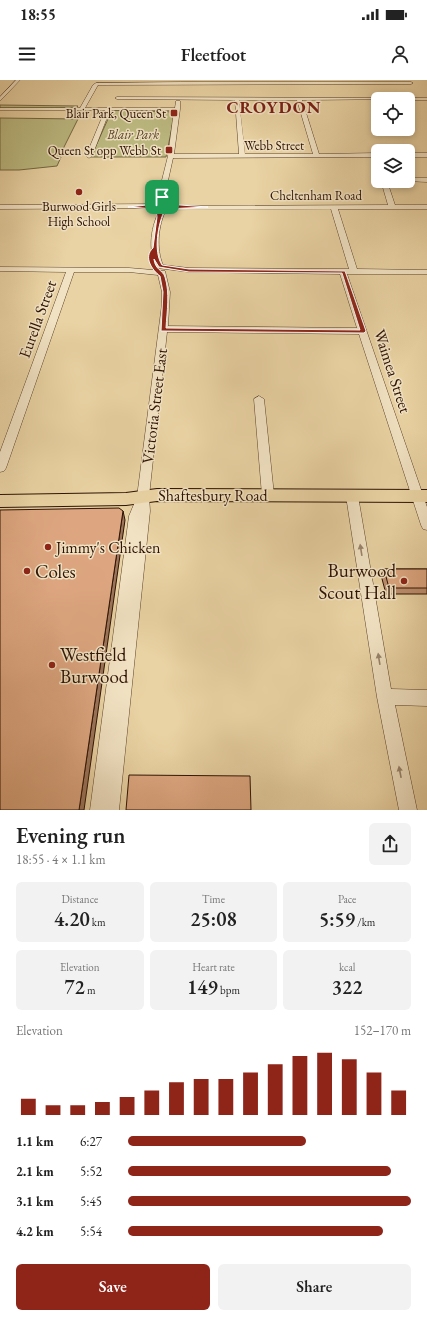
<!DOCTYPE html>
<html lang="en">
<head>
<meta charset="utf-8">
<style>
  :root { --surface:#fff; --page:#f2f2f2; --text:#222; --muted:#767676; --accent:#8f2418 }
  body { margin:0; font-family:"EB Garamond",serif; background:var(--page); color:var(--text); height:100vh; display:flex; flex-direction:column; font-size:15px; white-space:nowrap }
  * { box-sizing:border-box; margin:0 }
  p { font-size:13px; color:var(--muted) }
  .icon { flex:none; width:22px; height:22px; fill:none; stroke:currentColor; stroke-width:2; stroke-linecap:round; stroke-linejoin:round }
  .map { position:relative; height:730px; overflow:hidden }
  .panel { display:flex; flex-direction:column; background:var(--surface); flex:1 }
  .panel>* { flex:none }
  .fabs { position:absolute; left:371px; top:12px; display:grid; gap:8px }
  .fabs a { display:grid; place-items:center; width:44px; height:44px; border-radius:6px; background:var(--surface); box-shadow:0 2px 6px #0003; font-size:20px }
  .pin { position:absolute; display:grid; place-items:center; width:34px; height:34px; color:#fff; margin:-17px; border-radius:8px; box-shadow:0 2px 6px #0006 }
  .round { display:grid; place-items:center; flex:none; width:42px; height:42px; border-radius:6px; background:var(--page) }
  .headline { display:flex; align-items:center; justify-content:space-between; height:68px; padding:0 16px }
  h1 { font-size:22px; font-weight:600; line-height:30px }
  .metrics { display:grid; grid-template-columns:repeat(3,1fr); gap:6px; height:68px; padding:4px 16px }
  .metrics div { display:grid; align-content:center; border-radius:6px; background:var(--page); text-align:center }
  .metrics b { font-size:20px; font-weight:600 }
  .metrics small { font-size:11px; font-weight:400 }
  .metrics p { font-size:11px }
  .chart { height:112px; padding:8px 16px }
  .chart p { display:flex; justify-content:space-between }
  .chart svg { width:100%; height:72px; margin-top:4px; stroke:var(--accent); stroke-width:6 }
  .cta { display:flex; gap:8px; margin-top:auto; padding:8px 16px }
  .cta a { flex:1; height:46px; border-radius:6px; background:var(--accent); color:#fff; font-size:16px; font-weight:600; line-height:46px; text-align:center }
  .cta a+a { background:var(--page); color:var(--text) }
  ul { padding:0 16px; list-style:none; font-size:13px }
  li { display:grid; grid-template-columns:64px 48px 1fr; align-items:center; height:30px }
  li i { height:10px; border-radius:5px; background:var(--accent) }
  .status { display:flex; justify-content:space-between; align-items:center; height:28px; padding:0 20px; background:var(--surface); direction:ltr }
  .status svg { height:11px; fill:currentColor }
  header { display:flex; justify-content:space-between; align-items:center; height:52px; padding:0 16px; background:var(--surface); font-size:18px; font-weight:600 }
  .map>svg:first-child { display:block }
  .green { fill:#bcba81; stroke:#746642 }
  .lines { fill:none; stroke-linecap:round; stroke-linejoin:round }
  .minor-casing { stroke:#5c422b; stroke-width:1 }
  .major-casing { stroke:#2d1203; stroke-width:2 }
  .minor { fill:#f1e2c3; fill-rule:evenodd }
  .major { fill:#e9d2a3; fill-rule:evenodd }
  .wall { fill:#be8f6e; stroke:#2d1203 }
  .shaded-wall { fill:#9b745a; stroke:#2d1203 }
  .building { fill:#dda680; stroke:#2d1203 }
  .oneway { fill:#99846d }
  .route { fill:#8f2418; stroke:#fff; fill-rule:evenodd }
  .poi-dot { fill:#8f2418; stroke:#f1e2c3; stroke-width:1.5 }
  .labels { text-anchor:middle; stroke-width:3; stroke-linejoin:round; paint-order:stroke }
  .far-poi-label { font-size:13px; fill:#2d1203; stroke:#f1e2c3; text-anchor:end }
  .far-park-label { font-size:13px; font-style:italic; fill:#584429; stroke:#f1e2c3 }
  .far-street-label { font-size:13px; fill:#2d1203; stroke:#f1e2c3 }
  .street-label { font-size:16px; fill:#2d1203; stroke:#f1e2c3 }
  .poi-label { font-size:16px; fill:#2d1203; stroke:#f1e2c3; text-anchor:start }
  .far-district-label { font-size:17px; font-weight:bold; letter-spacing:1px; fill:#7a1f14; stroke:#f1e2c3 }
  .near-poi-label { font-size:19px; fill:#2d1203; stroke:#f1e2c3; text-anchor:start }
</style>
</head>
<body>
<div class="status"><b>18:55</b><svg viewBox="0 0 49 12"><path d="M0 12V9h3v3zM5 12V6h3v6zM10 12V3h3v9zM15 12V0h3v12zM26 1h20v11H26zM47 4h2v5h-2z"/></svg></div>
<header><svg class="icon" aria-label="menu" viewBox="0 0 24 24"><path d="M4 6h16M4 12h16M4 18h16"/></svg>Fleetfoot<svg class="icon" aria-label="person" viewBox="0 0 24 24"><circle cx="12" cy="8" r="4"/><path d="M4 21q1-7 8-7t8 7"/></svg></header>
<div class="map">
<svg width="427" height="730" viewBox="0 0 427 730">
  <rect width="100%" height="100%" fill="#e9d2a3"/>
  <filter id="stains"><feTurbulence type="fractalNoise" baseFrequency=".005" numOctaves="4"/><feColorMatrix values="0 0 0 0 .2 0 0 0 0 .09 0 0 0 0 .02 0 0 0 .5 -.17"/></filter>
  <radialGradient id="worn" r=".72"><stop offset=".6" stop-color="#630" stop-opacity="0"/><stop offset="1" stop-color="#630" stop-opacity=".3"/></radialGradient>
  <path class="green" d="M0,25L78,26L76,28H0Z
    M112,30L175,32L166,77H91Z
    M0,38L78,39L59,77H61L57,86L19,90H0Z"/>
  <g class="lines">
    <defs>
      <path id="minor" d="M16,0H20L0,21V17Z
        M181,2H411L413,3L411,4L98,5L85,28H175L176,21H180V29L174,74H239L235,20L117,19L115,18L117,17L427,18V20H408V19L302,20L319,74L378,73V77L173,78L163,123L174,126L388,125L381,101H387L395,125H427V129H338L357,189L427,190V194H347L427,427V450L423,449L421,445L359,254L167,252L149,416L150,431L119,730H90L129,436L137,417L162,224V212L158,195L129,192H74L6,388L4,391L0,392V372L66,192L0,191V187L129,188L165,191L170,212L168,246L357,248L340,194L189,192L157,188C147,171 151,144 161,128L0,129V125L156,124L168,76L174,30H110L92,76L89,78L86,76L105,30H0V28H80L93,5L96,3ZM239,20H297L313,74H245ZM331,129L349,189L189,188L163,185C156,169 158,145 166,130Z
        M408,73H427V77H408Z
        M408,98H427V102L406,101H408Z
        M259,316L264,319L274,415L272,418L268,420L264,418L262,415L254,319Z
        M352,411L356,413L358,416L391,609L427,610V626L395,625L417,730H399L377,617L346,416L348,413Z"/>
      <path id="major" d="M157,409L427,410V422L157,421L126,425L0,427V415L126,413Z"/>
    </defs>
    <use href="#minor" class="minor-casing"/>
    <use href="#major" class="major-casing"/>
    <use href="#minor" class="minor"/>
    <use href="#major" class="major"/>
  </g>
  <path class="wall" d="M384,489H427V514H386L381,495Z"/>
  <path class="shaded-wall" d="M123,431L125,440L84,730H79Z"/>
  <path class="building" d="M119,428L123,431L79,730H0V430Z
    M384,489H427V508H389Z
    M129,695L250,696L251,730H126Z"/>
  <defs><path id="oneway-solid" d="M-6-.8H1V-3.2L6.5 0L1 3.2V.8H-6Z"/></defs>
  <g class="oneway">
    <use href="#oneway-solid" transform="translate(361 470) rotate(-99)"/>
    <use href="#oneway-solid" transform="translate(379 579) rotate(-99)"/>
    <use href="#oneway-solid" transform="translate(400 692) rotate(-101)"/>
  </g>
  <path class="route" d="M162,116L164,117L166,124L208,127L165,129C158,144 153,171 162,185L189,189L345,191L366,251L364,253L161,251L163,212L160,196C152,190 143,177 153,168L157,137L156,129L128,127L157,124ZM161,122L163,126L169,127H162L160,130L159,127H153L159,126ZM154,179L159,187L189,192L342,193L360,250L166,248C167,231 170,213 165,197C163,190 155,190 154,179Z"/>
  <g class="poi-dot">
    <rect x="170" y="29" width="8" height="8" rx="2"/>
    <rect x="165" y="66" width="8" height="8" rx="2"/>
    <circle cx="79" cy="112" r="4"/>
    <circle cx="48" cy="467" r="4"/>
    <circle cx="27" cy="491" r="4"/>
    <circle cx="404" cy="501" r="4"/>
    <circle cx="52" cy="585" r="4"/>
  </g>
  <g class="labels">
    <g class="far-poi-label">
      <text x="166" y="38">Blair Park, Queen St</text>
      <text x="161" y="75">Queen St opp Webb St</text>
      <text x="79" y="131" text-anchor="middle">Burwood Girls<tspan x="79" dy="15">High School</tspan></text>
    </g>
    <g class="far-park-label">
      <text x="133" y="59">Blair Park</text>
    </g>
    <g class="far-street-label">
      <text x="274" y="70">Webb Street</text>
      <text x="316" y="120">Cheltenham Road</text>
    </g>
    <g class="street-label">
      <text transform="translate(37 239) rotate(-70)" y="6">Eurella Street</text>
      <text transform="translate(393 291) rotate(72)" y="6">Waimea Street</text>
      <text transform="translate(154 326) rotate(-83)" y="6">Victoria Street East</text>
      <text x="213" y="421">Shaftesbury Road</text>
    </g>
    <g class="poi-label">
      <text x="56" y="473">Jimmy's Chicken</text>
    </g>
    <g class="far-district-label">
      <text x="274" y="33">CROYDON</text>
    </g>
    <g class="near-poi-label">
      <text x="396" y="497" text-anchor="end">Burwood<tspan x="396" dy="22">Scout Hall</tspan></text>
      <text x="35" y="498">Coles</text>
      <text x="60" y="581">Westfield<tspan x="60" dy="22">Burwood</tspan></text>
    </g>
  </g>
  <rect width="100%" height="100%" filter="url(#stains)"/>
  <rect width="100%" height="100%" fill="url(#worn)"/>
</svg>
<div class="fabs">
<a><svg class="icon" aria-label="locate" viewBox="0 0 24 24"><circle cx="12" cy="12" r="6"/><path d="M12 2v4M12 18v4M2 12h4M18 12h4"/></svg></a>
<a><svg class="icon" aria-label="layers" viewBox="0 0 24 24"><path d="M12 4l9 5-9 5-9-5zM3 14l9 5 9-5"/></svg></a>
</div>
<div class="pin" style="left:162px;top:117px;background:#1e9e55"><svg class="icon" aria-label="arrive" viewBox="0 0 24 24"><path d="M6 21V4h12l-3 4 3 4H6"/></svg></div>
</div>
<section class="panel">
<div class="headline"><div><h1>Evening run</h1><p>18:55 · 4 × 1.1 km</p></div><a class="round"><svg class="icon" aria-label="share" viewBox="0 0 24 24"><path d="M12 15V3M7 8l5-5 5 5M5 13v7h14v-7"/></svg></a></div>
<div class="metrics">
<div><p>Distance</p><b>4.20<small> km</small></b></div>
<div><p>Time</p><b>25:08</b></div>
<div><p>Pace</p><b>5:59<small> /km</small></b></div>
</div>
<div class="metrics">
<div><p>Elevation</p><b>72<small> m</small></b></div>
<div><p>Heart rate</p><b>149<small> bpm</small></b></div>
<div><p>kcal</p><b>322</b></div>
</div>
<div class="chart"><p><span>Elevation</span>152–170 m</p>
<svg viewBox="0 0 160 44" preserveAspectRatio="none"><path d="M5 44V34M15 44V38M25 44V38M35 44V36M45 44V33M55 44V29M65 44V24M75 44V22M85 44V22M95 44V18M105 44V13M115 44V8M125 44V6M135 44V10M145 44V18M155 44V29"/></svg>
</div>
<ul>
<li><b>1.1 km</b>6:27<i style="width:63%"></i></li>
<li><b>2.1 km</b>5:52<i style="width:93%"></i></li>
<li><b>3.1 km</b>5:45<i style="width:100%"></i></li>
<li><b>4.2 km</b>5:54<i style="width:90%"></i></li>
</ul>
<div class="cta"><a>Save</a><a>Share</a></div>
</section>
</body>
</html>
